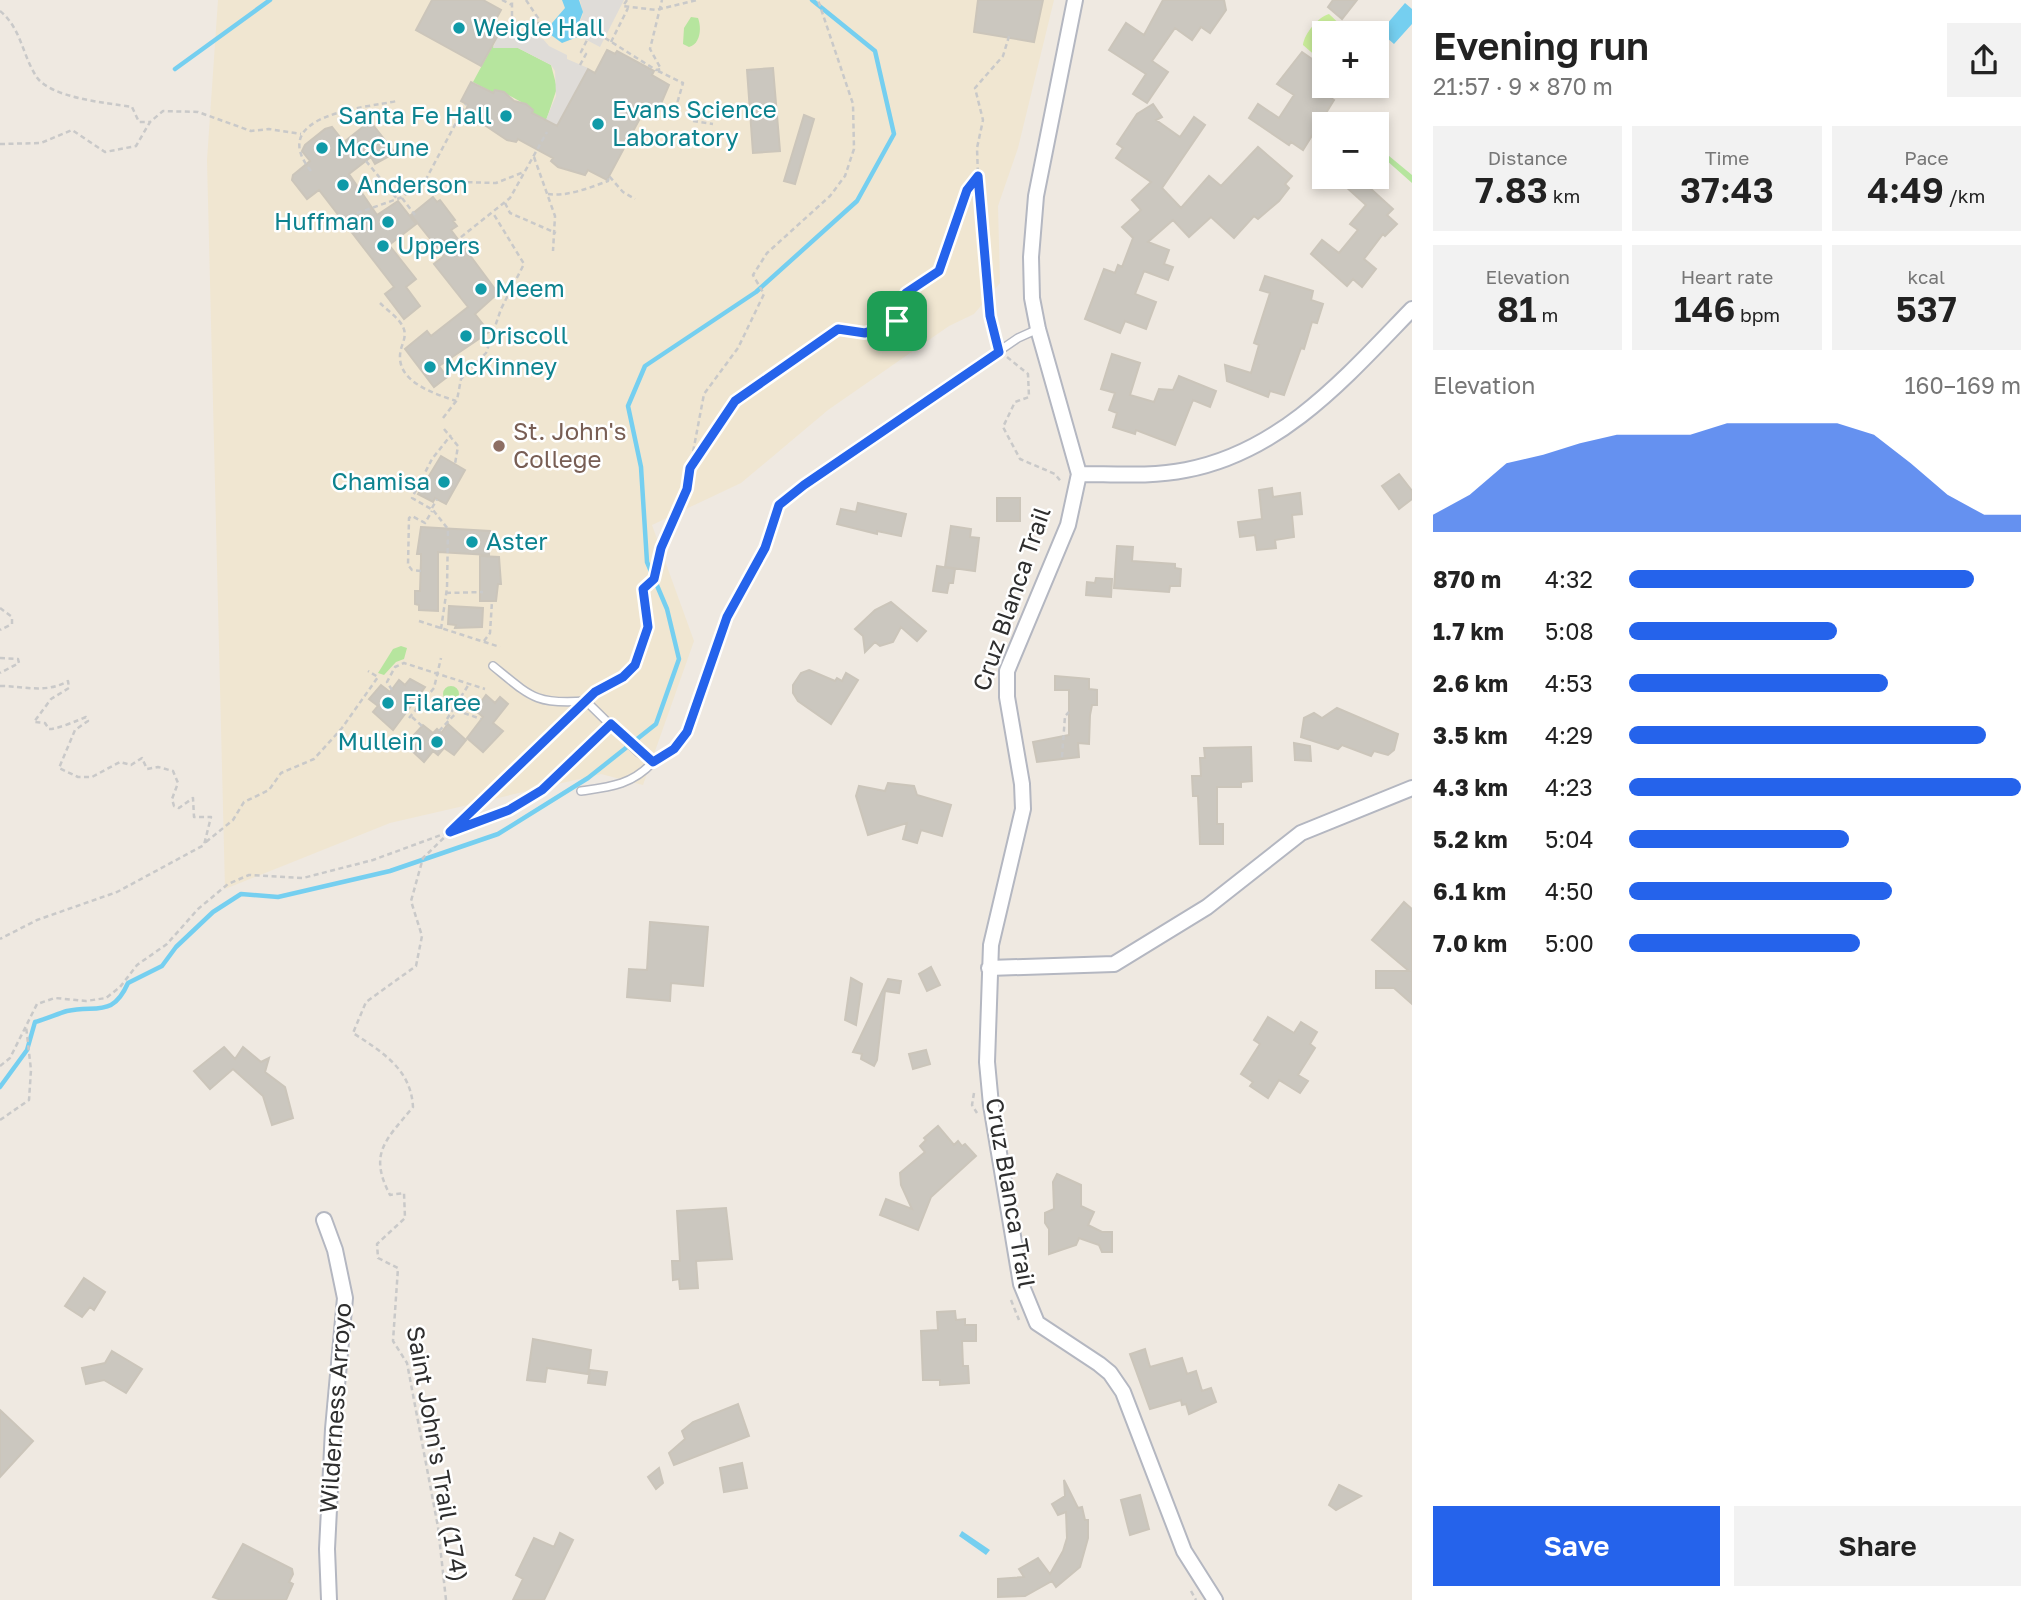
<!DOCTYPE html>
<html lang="en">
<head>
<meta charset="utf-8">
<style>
  :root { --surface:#fff; --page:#f2f2f2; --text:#222; --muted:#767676; --accent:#2563eb }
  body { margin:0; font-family:"Golos Text",sans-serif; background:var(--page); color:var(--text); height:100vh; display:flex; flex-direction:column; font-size:26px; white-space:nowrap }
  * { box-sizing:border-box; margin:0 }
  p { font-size:23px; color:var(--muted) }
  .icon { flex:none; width:38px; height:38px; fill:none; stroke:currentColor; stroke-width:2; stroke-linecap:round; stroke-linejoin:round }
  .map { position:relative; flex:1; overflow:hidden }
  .details { display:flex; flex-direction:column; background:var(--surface); width:630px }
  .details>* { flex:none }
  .controls { position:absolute; left:1312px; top:21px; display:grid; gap:14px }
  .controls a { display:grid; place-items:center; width:77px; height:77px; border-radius:0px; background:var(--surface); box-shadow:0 4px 10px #0003; font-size:35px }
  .pin { position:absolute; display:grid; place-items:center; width:60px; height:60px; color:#fff; margin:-30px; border-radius:14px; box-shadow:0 4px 10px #0006 }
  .round { display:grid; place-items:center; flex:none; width:74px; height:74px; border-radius:0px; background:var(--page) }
  .head { display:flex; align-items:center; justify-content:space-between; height:119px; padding:0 21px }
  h1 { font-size:38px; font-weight:600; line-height:52px }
  .metrics { display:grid; grid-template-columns:repeat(3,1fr); gap:10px; height:119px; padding:7px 21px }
  .metrics div { display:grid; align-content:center; border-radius:0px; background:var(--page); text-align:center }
  .metrics b { font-size:35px; font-weight:600 }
  .metrics small { font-size:19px; font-weight:400 }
  .metrics p { font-size:19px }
  .chart { height:196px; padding:14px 21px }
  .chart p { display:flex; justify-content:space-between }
  .chart svg { width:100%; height:126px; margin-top:7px; fill:var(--accent); opacity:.7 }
  .cta { display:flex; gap:14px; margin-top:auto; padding:14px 21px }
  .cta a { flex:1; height:80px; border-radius:0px; background:var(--accent); color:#fff; font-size:28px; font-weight:600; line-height:80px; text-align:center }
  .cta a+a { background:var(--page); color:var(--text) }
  ul { padding:0 21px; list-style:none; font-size:23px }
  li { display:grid; grid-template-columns:112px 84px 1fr; align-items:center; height:52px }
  li i { height:18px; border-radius:9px; background:var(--accent) }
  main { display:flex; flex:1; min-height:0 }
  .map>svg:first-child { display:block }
  .education { fill:#f0e6d1 }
  .green { fill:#b6e59e }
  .pitch { fill:#c9ec9a }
  .plaza { fill:#dfdcd8 }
  .water { fill:#75cff0 }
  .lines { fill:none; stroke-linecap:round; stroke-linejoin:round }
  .stream { stroke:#75cff0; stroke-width:4.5 }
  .building { fill:#cbc7bf; stroke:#cbc5ba; stroke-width:2 }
  .service-casing { stroke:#b4b7c1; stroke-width:10 }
  .minor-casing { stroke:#b4b7c1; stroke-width:18 }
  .path { stroke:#c9c9c9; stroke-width:2.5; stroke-dasharray:5 3.5; stroke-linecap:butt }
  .service { stroke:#fff; stroke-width:7 }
  .minor { stroke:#fff; stroke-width:14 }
  .route-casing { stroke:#fff; stroke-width:14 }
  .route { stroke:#2563eb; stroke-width:9 }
  .culture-dot { fill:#0f9aa8; stroke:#fff; stroke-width:2.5 }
  .education-dot { fill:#8d6e63; stroke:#fff; stroke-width:2.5 }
  .labels { text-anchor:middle; stroke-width:5; stroke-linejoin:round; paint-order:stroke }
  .culture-label { font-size:24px; fill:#0d838f; stroke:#fff; text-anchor:start }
  .education-label { font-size:24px; fill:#785e54; stroke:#fff; text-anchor:start }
  .street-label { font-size:24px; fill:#2e2e2e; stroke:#fff }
</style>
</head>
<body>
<main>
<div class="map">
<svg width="1412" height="1600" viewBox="0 0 1412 1600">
  <rect width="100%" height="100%" fill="#efe9e1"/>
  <path class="education" d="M218,0H1054L1018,148L998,206L1000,283L974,314L949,326L828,410L741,483L652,525L694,641L643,785L601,774L390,823L225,889L207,160Z"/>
  <path class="green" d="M691,17L698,18C702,29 700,44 689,47L683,44L684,28Z
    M493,45L494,48H518L551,65L557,88L546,121L532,113L533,110C526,104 504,92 495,90L493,93L473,82Z
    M1377,146L1412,175V183L1377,152Z
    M401,646L407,648L404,659L396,662L384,675L378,673L393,649Z
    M443 694a8 8 0 1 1 16 0a8 8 0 1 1-16 0Z"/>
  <path class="pitch" d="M1329,14L1349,33H1325V64L1303,45C1304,34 1318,17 1329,14Z"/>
  <path class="plaza" d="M580,0H624L600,47L575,34L583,14Z
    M500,31L543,39L549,46L567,55V59L588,68L553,135L542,129L556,96L555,71L551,65L518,48H493Z"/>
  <path class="water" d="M562,0H579L583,12L575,33L580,36L562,43L551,35L552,23L565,8Z
    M1405,3L1412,9V24L1394,44L1379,31L1380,25H1386Z
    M962,1531L990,1550L986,1555L959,1536Z"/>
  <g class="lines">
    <path class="stream" d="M175,69L270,0
      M0,1087L27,1050L35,1022C46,1019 57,1014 67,1011C98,1005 113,1017 128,983L162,966L176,947L213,912L241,894L278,897L390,871L498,834L588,778L656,724L679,659L667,609L647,562L641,467L628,406L645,366L756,292L857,201L894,134L875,51L812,0"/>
  </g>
  <path class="building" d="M432,0H483L501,10L495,21L503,26L481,66L416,30Z
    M978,0H1043L1034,42L974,32Z
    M1163,0H1224L1226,10L1210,33L1201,27L1192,40L1175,28L1152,61L1168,72L1147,103L1133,94L1146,74L1109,50L1126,23L1144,35Z
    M1333,0H1357L1342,19L1328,7Z
    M607,50L615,54L617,51L654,71L652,75L669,85L657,113L646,107L607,180L588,170L585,175L558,167L551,161L553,158L518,139L516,142L507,140L465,112L468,105L461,101L471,82L493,93L495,90L504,92L514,101L526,104L533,110L532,113L557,126L588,69L595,73Z
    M1302,52L1325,68V86H1338L1331,98L1334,100L1303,150L1291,142L1289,145L1249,118L1258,104L1279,118L1294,95L1277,84Z
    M773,68L780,151L753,153L747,70Z
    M1153,104L1162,117L1156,120L1180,137L1194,117L1205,125L1162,188L1181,208L1209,176L1221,186L1258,147L1292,176L1285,184L1289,188L1279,201L1258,219L1254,216L1234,238L1211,217L1189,237L1173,220L1148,242L1169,250L1164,264L1173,267L1168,280L1144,271L1135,294L1156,302L1146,329L1125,321L1120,333L1085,319L1104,269L1115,273L1118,265L1122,267L1133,238L1122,227L1141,210L1132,200L1151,182L1116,158L1123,148L1117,144L1137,114Z
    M804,115L814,119L795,184L784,181Z
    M368,123L371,127L373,125L395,153L375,164L371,157L349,174L377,215L398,201L416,224L389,245L416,279L406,287L420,306L404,319L385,294L394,287L319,190L307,199L292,180L293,175L310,161L302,151L305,145L325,129L332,127L344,142Z
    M1354,177H1382L1371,189L1393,209L1387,215L1397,224L1385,236L1383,234L1364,259L1376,269L1362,287L1353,279L1347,286L1311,254L1322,240L1339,253L1358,230L1350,224L1366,205L1345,186Z
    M433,197L437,202L440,200L455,220L453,221L457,226L451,230L498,293L475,314L489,332L439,366L447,377L434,387L405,349L427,331L431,336L468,307L434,264L444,256L411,215Z
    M1265,276L1313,291L1311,300L1323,304L1317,323L1312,322L1304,349L1301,348L1284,395L1270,391L1268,397L1227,381L1225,365L1251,373L1259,345L1254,343L1270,293L1260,290Z
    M1112,354L1140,363L1130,395L1154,402L1159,389L1173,390L1179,376L1216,391L1210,407L1193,400L1175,445L1136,430L1135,434L1113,427L1117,413L1109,410L1115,393L1101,389Z
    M441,456L465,470L446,504L435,498L433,502L418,494Z
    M1399,474L1412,491V499L1399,509L1382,486Z
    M1272,488L1273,497L1300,493L1302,514L1292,515L1294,537L1275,540L1276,548L1257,550L1255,535L1240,537L1238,522L1262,519L1259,490Z
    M997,498H1020V521H997Z
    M858,503L906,514L901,536L877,531V534L837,524L841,509L856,512Z
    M951,526L971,529L970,537L979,538L975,571L945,567Z
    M421,527L490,531L489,555L438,552V611L419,610V605L415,604V591H420L421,560V554H417Z
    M1117,546L1133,547L1132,561L1175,564V568L1181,569L1180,586H1170L1169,592L1114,588Z
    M480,556L499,557L501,584H498L496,601H480Z
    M937,566L955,569L953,583H949L947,593L933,591Z
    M1096,578L1112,579L1111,597L1086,595L1087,582L1095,583Z
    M891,602L926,631L917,641L901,627L893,642L880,646L875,642L865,652L863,636L855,629L875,610Z
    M449,606L483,608L482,627L455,628L456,625L448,624Z
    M809,670L835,681L837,678L842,681L846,673L858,680L831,724L798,701L793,693V685L801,673Z
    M1055,676L1089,679V689L1097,690V705H1092L1090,715L1089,744L1078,743L1079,757L1037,762L1033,742L1069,735V690H1055Z
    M410,679L425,687L393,730L373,712L378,706L369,699L381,685L390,692L399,680L405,685Z
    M486,695L495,703L500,697L508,704L493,723L503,731L483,752L467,738L483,717L475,710Z
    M1337,708L1398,734L1394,750L1388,755L1374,751L1371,756L1342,745L1338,749L1301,737L1304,718L1314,713L1322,718Z
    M448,724L466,740L454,755L444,748L438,755L433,751L424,762L411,750L420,740L414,735L423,725L433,733L437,729L441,733Z
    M1294,743L1310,746L1311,761L1295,760Z
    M1251,747L1252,781L1241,782V787H1217V824H1223V844H1200L1198,796H1193L1192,776H1201L1200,758H1205L1204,748Z
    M888,783L914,786L917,795L951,805L942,836L921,830L917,843L903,839L907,823L868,835L856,796L859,786L885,791Z
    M1404,902L1412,909V1004L1394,988H1376V971H1409L1372,940Z
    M650,922L708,927L703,986L671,983L670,1001L627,997L629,969L647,970Z
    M931,967L940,985L927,991L919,974Z
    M851,978L862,984L856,1025L845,1020Z
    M888,979L901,981L899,993L885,991L877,1060L874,1066L861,1059L862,1054L853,1052Z
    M1268,1017L1294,1033L1301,1022L1317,1032L1310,1044L1315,1048L1298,1075L1308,1081L1300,1093L1279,1080L1268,1098L1250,1086L1253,1082L1241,1074L1260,1044L1254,1040Z
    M224,1047L235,1059L243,1047L261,1062L269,1058L265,1072L285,1087L293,1118L272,1125L263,1096L233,1069L210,1089L194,1071Z
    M926,1050L930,1064L913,1069L909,1054Z
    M938,1126L954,1145L958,1141L962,1146L965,1144L976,1156L931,1197L918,1230L880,1215L886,1199L912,1209L901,1185L900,1173L925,1152L920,1146L926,1140L924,1138Z
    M1057,1174L1081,1185V1206L1094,1212L1088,1225L1102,1232H1112V1252H1102L1099,1245L1079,1238L1076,1245L1049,1254V1229L1045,1223V1213L1054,1209L1053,1182Z
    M726,1208L732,1259L696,1261L698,1288L680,1289L679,1279L673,1280L672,1261H680L677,1211Z
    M84,1278L105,1292L94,1310L90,1307L82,1317L65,1306Z
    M955,1311L956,1320L965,1319V1325H976V1341H962L963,1366H968L969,1383L940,1385V1380H923L921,1331L938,1330L937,1312Z
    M533,1339L591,1350L588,1374L547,1368L545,1382L527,1380Z
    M1145,1349L1150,1367L1182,1358L1187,1374L1196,1371L1202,1391L1211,1388L1216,1402L1189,1414L1186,1404L1182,1405L1181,1400L1150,1409L1130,1354Z
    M112,1351L142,1369L126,1393L104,1380L86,1384L82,1368L105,1363Z
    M590,1370L607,1372L605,1385L588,1383Z
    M738,1404L749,1436L674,1465L669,1453L685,1439L682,1431L693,1422Z
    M0,1410L33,1441L0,1477Z
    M742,1463L747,1488L724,1492L720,1468Z
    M659,1468L663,1483L656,1489L648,1477Z
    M1064,1480L1078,1508L1082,1507L1085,1520H1088V1538L1080,1567L1056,1587L1052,1581L1025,1596L998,1597V1579L1024,1577L1019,1569L1038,1558L1050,1574L1063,1551L1067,1538L1066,1512L1058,1515L1052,1504L1065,1496Z
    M1339,1485L1361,1496L1336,1510L1329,1505Z
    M1140,1495L1149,1529L1130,1535L1121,1500Z
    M560,1533L573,1540L544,1600H513L523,1579L516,1575L534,1538L554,1547Z
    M243,1544L292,1569L293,1574L289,1582L293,1584L286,1600H221L213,1597Z"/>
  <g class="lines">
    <defs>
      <path id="service" d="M493,666C531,697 536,705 586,701L638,752L653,762L675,749L687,732L727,617L765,548L779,505L804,485L1018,338L1038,329
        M581,791C610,787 632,785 653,762"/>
      <path id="minor" d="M1075,0L1036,196L1031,257L1032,298L1038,329L1079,474L1068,525L1007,671V697L1022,784L1023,809L991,945L987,1062L991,1105L1021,1284L1037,1323L1099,1364L1110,1373L1123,1392L1184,1551L1215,1600
        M1079,474C1114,474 1151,477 1186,470C1282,452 1347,376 1412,309
        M989,968L1114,964L1207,907L1301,833L1412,788
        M324,1220L335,1250L345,1298L333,1429L327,1549L329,1600"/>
    </defs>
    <use href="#service" class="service-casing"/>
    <use href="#minor" class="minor-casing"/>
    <path class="path" d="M502,0L512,5
      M526,0L538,18L540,38
      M627,0L623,6L656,10L697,0
      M0,11C21,28 22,54 36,76C49,98 108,103 132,107L139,122H150
      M512,33V0
      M605,38L656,70L661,69L650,49L662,0
      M611,42L628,8
      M580,65L586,54L581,52L587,40
      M658,71L683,83L674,114
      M693,121L713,124
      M0,144L41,143L72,130L105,152L136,146L150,122L163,111L198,112L251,131L269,129L301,134
      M534,157L555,216L553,251
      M366,161L398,200
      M311,171C266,115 363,108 397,101
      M425,181L496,183L524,172
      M548,194C566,197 589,188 608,181L609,176L623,192L635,199
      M402,198L415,215
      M505,203L510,213L556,233
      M349,216L400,198L425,181L466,104
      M447,249L453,256
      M441,253L510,198L547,132
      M380,303C387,310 399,318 403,327C407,335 403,342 401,349C393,381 433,393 456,401
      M997,341L990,316L978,176L977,148L983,120L975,88L1003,56L1010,33
      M1007,357L1028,374L1029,397L1015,402L1003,427L1020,459L1055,474L1062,483
      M443,418L457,400L461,379L486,353L501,309L524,264L493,213
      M444,429L458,446L455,464
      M690,468L704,394L738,348L764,294L753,275L767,253L830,196L845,176L854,149L853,104L818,0
      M432,508L437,499
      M421,571L412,570L408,565L409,518L412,516L425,523L432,511
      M446,593L483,592
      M0,608L12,617V624L0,630
      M419,621L500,647
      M441,629L447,588L448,529L433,510L412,498L432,459L451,435
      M484,641L490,633L492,601
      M0,658L18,659L19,663L0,673
      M0,686C25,686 45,694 68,681L69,688L51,699L34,722L45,723L49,729C55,730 79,720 86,717L88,721L75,730L59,768L78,777H92L120,762L131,765L142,758L147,769L158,767L173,771L178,783L172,799L174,806L179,808L193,798L194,817H211L204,845L117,892L37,920L0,939
      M392,690L387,682L395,667L404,663L485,689
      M594,693L623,677L635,665L648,627L643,589L654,579L661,548L687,489L690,468L735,401L838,329L865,333L897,321L906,293L939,271L967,190L978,176
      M412,717L422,726
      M409,718L434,688L441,658
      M447,719L469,684
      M439,731L458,711L481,719
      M1062,757L1065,716L1069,712
      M206,842L233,820L244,802L269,790L281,773L314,759L342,728L378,677L368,671
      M0,1066L10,1058L37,1004L55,998L86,1001L106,998L120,987L137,965L167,944L198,909L228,884L249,875L303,878L373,860L509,810L542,790L603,731
      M974,1093L972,1105L977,1113
      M0,1120L29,1100L31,1070L26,1026
      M1011,1300L1019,1320
      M1191,1591L1196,1600
      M446,1600L438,1527L407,1363L393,1341L398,1268L378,1258L377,1244L405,1218L404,1193L390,1195C368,1153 386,1140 413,1107C411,1069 382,1052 353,1033L366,1002L416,966L422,936L411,901L423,858L574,712"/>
    <use href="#service" class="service"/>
    <use href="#minor" class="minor"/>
  </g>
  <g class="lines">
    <defs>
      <path id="route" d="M978,176L990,316L999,352L804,485L779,505L765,548L727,617L687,732L674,749L653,762L611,724L542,790L509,810L450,832L595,692L623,677L635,665L648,627L643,589L654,579L661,548L687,489L690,468L735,401L838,329L865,333L897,321L906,293L939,271L967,190Z"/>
    </defs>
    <use href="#route" class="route-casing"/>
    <use href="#route" class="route"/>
  </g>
  <g class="culture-dot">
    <circle cx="459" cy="28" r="7"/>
    <circle cx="506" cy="116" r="7"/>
    <circle cx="598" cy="124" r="7"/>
    <circle cx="322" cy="148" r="7"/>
    <circle cx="343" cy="185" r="7"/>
    <circle cx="388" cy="222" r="7"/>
    <circle cx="383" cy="246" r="7"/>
    <circle cx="481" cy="289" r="7"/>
    <circle cx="466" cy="336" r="7"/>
    <circle cx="430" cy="367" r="7"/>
    <circle cx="444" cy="482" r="7"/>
    <circle cx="472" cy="542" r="7"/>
    <circle cx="388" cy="703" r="7"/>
    <circle cx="437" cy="742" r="7"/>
  </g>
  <circle class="education-dot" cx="499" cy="446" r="7"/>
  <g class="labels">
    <g class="culture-label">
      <text x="473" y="36">Weigle Hall</text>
      <text x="612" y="118">Evans Science<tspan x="612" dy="28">Laboratory</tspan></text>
      <text x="492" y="124" text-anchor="end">Santa Fe Hall</text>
      <text x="336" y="156">McCune</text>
      <text x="357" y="193">Anderson</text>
      <text x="374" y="230" text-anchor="end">Huffman</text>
      <text x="397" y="254">Uppers</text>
      <text x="495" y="297">Meem</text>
      <text x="480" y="344">Driscoll</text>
      <text x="444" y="375">McKinney</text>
      <text x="430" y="490" text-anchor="end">Chamisa</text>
      <text x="486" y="550">Aster</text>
      <text x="402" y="711">Filaree</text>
      <text x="423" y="750" text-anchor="end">Mullein</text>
    </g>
    <g class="education-label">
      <text x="513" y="440">St. John's<tspan x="513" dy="28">College</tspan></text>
    </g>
    <g class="street-label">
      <text transform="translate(1012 599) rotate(-71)" y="8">Cruz Blanca Trail</text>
      <text transform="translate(1010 1193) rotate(80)" y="8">Cruz Blanca Trail</text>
      <text transform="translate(336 1408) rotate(-86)" y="8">Wilderness Arroyo</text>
      <text transform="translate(437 1454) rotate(80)" y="8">Saint John's Trail (174)</text>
    </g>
  </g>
</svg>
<div class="controls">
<a>+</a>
<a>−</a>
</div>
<div class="pin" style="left:897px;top:321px;background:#1e9e55"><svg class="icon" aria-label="arrive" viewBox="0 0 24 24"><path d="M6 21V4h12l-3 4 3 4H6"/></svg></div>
</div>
<section class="details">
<div class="head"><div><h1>Evening run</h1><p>21:57 · 9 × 870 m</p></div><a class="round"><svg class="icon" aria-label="share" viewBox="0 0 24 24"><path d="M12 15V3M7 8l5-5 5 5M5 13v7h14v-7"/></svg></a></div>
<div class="metrics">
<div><p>Distance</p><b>7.83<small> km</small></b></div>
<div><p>Time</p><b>37:43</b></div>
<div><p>Pace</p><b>4:49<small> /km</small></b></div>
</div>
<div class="metrics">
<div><p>Elevation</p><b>81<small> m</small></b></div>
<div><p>Heart rate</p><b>146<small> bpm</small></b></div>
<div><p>kcal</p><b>537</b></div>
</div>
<div class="chart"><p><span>Elevation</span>160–169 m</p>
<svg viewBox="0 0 160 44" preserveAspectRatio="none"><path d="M0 44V38L10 31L20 20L30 17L40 13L50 10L60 10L70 10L80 6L90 6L100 6L110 6L120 10L130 20L140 31L150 38L160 38V44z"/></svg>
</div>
<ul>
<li><b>870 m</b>4:32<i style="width:88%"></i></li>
<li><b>1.7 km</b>5:08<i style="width:53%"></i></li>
<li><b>2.6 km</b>4:53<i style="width:66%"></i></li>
<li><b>3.5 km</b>4:29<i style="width:91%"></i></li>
<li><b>4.3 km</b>4:23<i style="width:100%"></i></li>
<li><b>5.2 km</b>5:04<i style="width:56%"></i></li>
<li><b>6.1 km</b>4:50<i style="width:67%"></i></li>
<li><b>7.0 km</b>5:00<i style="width:59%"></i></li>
</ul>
<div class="cta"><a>Save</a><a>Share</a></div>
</section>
</main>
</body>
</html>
